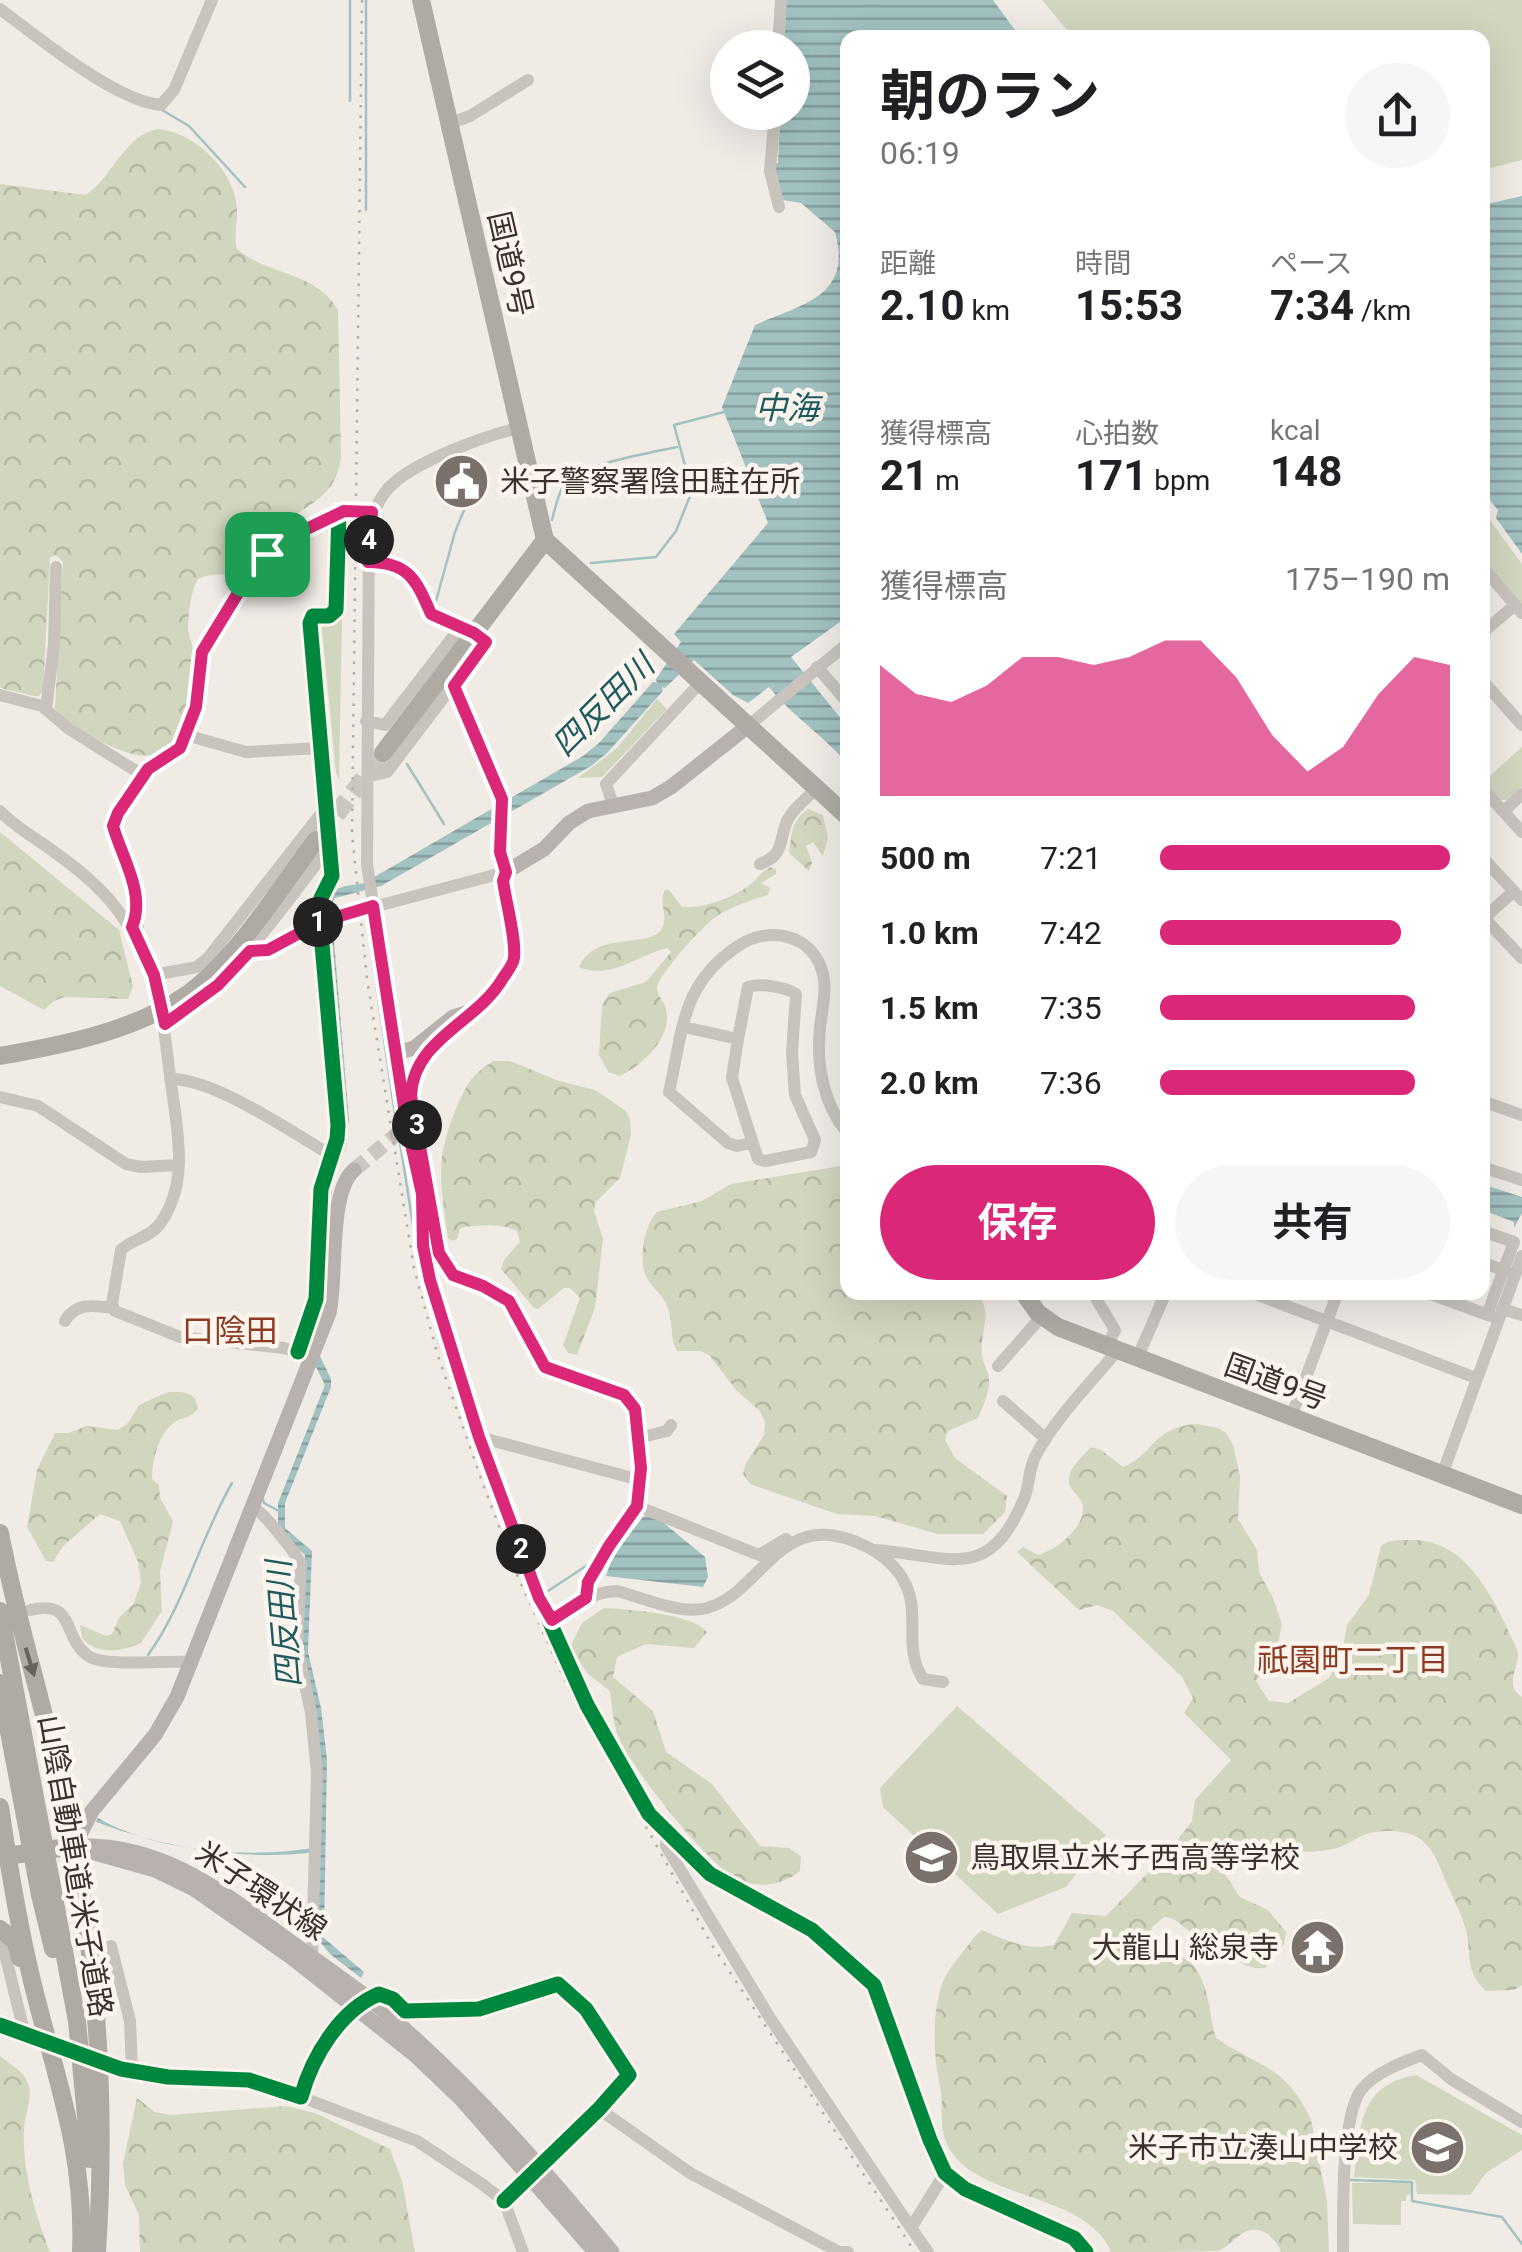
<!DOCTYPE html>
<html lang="ja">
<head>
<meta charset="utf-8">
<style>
  :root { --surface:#fff; --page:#f6f6f6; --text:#202124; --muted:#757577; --accent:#db2777 }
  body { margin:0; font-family:Roboto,"Noto Sans JP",sans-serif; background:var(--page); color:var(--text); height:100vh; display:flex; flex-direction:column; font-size:38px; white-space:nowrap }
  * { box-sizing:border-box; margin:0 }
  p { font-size:32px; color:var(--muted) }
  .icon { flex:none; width:55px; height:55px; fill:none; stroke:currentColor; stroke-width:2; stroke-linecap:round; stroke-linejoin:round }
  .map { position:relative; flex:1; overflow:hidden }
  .side { position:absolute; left:840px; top:30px; width:650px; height:1270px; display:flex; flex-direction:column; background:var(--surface); border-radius:20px; box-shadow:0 10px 40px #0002 }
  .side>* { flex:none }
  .fabs { position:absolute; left:710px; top:30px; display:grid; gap:20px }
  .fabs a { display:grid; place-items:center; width:100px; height:100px; border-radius:50%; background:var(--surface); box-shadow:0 10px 40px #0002; font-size:50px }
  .pin { position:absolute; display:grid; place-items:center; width:85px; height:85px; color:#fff; margin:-42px; border-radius:20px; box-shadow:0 5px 15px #0006 }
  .km { position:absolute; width:50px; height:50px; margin:-25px; border-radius:50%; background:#222; color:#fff; font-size:28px; line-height:50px; text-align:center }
  .round { display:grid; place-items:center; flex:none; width:105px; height:105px; border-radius:52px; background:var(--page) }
  .summary { display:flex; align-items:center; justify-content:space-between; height:170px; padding:0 40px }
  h1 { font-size:55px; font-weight:700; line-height:75px }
  .figures { display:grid; grid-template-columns:repeat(3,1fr); gap:15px; height:170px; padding:10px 40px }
  .figures div { display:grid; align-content:center }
  .figures b { font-size:42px; font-weight:700 }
  .figures small { font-size:28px; font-weight:400 }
  .figures p { font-size:28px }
  .chart { height:280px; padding:20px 40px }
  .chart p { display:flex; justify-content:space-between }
  .chart svg { width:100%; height:180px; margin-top:10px; fill:var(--accent); opacity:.7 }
  .action { display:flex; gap:20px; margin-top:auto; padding:20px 40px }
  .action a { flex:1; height:115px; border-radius:60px; background:var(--accent); color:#fff; font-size:40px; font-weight:700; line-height:115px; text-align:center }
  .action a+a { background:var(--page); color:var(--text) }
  ul { padding:0 40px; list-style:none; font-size:32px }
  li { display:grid; grid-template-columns:160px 120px 1fr; align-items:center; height:75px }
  li i { height:25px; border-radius:12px; background:var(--accent) }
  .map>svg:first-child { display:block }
  .green { fill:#d1d6bf }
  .forest { fill:url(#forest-crowns) }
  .water { fill:url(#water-rules) }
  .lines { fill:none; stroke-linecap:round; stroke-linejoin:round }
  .stream { stroke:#a1c2c1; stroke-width:2.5 }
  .minor-tunnel { stroke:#ccc6c0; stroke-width:12; stroke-dasharray:12 6; stroke-linecap:butt }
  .major-tunnel { stroke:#ccc6c0; stroke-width:15; stroke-dasharray:15 8; stroke-linecap:butt }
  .highway-tunnel { stroke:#ccc6c0; stroke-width:18; stroke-dasharray:18 9; stroke-linecap:butt }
  .minor { stroke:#c9c3be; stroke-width:12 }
  .major { stroke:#b8b1ad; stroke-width:15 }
  .highway { stroke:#afaaa4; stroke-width:18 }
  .rail { stroke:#b1aca8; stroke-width:2.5; stroke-dasharray:2.5 8; stroke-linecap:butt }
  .highway-bridge { stroke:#afaaa4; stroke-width:18 }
  .cycleway-casing { stroke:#fbf5ee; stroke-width:21 }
  .cycleway { stroke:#00873e; stroke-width:15 }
  .oneway { fill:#69615b }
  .route-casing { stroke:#fff; stroke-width:20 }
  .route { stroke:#db2777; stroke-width:12 }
  .labels { text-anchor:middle; stroke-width:9; stroke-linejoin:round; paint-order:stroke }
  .street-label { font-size:30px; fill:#3b302b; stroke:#fbf5ee }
  .poi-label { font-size:30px; fill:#3b302b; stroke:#fbf5ee; text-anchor:start }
  .water-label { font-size:32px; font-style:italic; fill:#1f5a5e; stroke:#fbf5ee }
  .neighbourhood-label { font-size:32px; fill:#8c3b22; stroke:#fbf5ee }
</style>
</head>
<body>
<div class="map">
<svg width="1522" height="2252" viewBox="0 0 1522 2252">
  <defs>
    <pattern id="forest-crowns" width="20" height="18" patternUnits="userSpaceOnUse" patternTransform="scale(2.5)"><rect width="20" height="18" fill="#d1d6bf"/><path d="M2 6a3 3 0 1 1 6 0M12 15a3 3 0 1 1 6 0" fill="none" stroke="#b4b8a4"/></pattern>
    <pattern id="water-rules" width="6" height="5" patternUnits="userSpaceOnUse" patternTransform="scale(2.5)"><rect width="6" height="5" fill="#a1c2c1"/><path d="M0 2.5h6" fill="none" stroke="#849e9d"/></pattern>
  </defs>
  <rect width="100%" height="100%" fill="#f0ebe5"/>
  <path class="green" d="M1042,0H1522V160L1483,170L1482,38L1073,37Z
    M1482,501L1492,523L1522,564V605L1483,557Z
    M321,620H342L339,780L336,773Z
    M657,699L667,709L602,777L578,778L617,748Z
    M1522,747V787L1507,800H1500L1483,782Z
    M957,1706L1106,1835L1066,1887L998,1914L883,1807L880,1788Z
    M1416,2075L1522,2135V2150L1486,2173L1470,2195L1417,2194L1415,2180L1354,2177C1361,2127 1357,2086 1416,2075Z
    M1411,2182V2194L1407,2195L1406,2201H1401V2225L1353,2224L1352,2183Z"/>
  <path class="forest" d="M158,129C194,132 235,170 237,209C238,223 233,235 237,249C270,277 314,270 338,310L341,456C336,500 308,501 281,527C268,540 259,559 244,569C231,578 212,571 198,579C191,591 189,609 188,623C187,636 195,648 195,661C195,698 185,767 133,754C108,748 72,728 55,708L63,562L56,555L50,558L43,690L39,696H34L0,688V184L86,195C113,177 124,135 158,129Z
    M808,809L823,815L828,838L823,856L813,842L806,846L812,863L809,871L789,853C792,833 791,821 808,809Z
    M0,832L119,930L133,986L128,999L64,997L54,1001L44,1010L0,986Z
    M771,867L776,870V874L761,883L770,888L768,895C751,900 732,906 717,916C705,923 658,975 657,988C657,996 664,1001 666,1009C673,1038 642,1065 620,1076L608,1072L599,1055L602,1005L610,993L646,982L671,952L667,948C636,956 611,980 579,967C596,929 651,950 662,928C669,915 658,902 665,890H669L682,907C703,909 736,897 752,883C760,876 761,871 771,867Z
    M493,1061H510L559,1081L595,1090L626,1111L630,1120L631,1135L620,1178L595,1203L594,1211L603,1239L595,1308L577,1355L568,1353L563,1345L580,1298L570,1288H564L538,1309L534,1308L501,1269L504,1260L520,1242L517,1231C501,1223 478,1225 460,1228L457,1239L452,1241L448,1238C441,1184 434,1161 456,1109C467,1083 470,1077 493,1061Z
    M847,1165L848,1292L976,1293C995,1312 979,1331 982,1355C983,1363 988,1370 989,1379C990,1392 983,1406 978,1418L948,1431L945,1440L955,1458L1007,1496L1005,1512L983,1534H938L875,1516L837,1514L750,1484L743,1474L746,1463L764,1435L765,1422L760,1411L737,1391L710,1356L701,1351H677C670,1339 673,1326 669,1312C666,1297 656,1292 648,1280C637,1264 644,1225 657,1212L702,1201L731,1184Z
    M168,1392C183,1392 195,1390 198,1408C191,1418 188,1416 178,1420C159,1430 152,1460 152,1479L159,1485L160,1498L173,1521L160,1572L162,1611L141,1643C123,1652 95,1655 82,1638L80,1625L106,1636L112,1634L119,1618L134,1603L141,1582L138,1562L120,1521L100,1514L63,1546L53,1562L46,1561L27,1527L37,1470L55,1433H68L87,1426L118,1430L128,1423L139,1405Z
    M1197,1424L1218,1428L1226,1433L1233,1445L1240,1477L1238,1519L1257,1550L1259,1572L1273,1598L1282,1624L1277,1649L1256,1681L1269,1701L1288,1703L1329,1678L1342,1654L1347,1625L1369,1595L1381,1546C1390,1539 1399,1540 1410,1540C1469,1538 1496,1604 1517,1649C1522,1666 1502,1684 1522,1697V1985L1514,1990L1486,1991C1463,1969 1473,1954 1465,1927C1461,1912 1453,1898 1447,1884C1432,1845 1422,1826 1375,1832C1358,1834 1349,1846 1333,1849C1301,1856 1253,1846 1226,1862L1225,1874L1240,1897L1268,1910L1286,1932L1284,1944L1265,1968C1242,1971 1233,1953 1215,1943C1208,1939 1199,1937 1192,1933C1181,1926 1178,1918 1164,1917L1151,1928C1155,1947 1185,1952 1196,1969C1210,1990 1209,2015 1216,2038C1260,2068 1286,2065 1311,2120L1327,2201L1329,2252H1281C1277,2240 1265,2228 1251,2230C1239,2232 1230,2247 1217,2251C1193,2252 1138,2252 1111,2252C1085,2189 967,2202 945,2139C939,2123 944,2103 940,2086C933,2054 932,2019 941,1987C946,1969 965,1951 975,1936L982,1930C1007,1941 1027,1951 1054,1945L1072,1913L1106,1916L1171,1849L1192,1821L1195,1800L1231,1760L1184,1713L1193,1698L1182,1677L1113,1611L1097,1605L1079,1610L1017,1552L1023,1547L1038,1555C1055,1551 1086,1527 1083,1506C1081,1495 1068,1491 1069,1479C1070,1466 1083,1456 1091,1447L1101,1450L1123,1467C1155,1454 1152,1427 1197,1424Z
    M604,1608C628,1609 693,1614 707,1632L694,1648L646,1644L617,1657L613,1677L653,1711L666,1752L712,1784L760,1846L789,1848L801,1856L800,1871C782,1886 756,1889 735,1878C705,1861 632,1769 618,1736C613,1723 612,1706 610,1691L588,1674L570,1647L582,1623Z
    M0,2056C9,2064 24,2071 28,2083C33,2100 25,2112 24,2129C22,2170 35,2214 50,2252H0Z
    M137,2098L155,2112L170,2115L286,2106L315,2113L390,2149L402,2181L415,2252H140L139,2215L125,2185L123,2163Z"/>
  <path class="water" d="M786,0H993L1020,37L848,38L847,617L791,657L847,726V763C823,735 792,716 769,687L748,703L733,695L694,660L665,688L662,687L663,691L607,753L591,766L381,886L335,898L331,905L349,1121L346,1147L332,1182L327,1294L314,1341L307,1344L322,1213L334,1159L324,905C334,884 344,887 364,883L583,756L599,743L653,682L657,683L656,679L681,642L674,634L768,523L722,407L755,325C802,304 853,297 835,232L801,203L783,200L774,164L778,163L780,113L792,112V48L784,47Z
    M1522,196V554L1496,518L1498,510L1482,491L1483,205Z
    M1482,1184L1522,1197V1213L1514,1228V1222L1483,1210Z
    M319,1354L331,1379V1387L285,1503V1528L312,1551L308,1652L321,1708L327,1759L324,1938L364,1972L361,1978L330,1954L318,1939L310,1853C234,1860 167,1848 96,1822L98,1818C158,1853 253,1859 319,1847L302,1646L305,1555L278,1531V1503L325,1385L314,1363Z
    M654,1515L705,1557L708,1577L703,1587L606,1576L613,1556L643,1517Z"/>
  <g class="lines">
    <path class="stream" d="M350,101V0
      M162,110L189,126L245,187
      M366,210V0
      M552,520C555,509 558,493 565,483C577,465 654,452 677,447
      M311,533L332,528
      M591,563L656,557L676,531L692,491L674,425L724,412
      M436,601L455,532L467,503L445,468
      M407,764L444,824
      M366,915L396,1121
      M142,917L143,934
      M400,1142L420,1270L439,1342L494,1499L533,1599
      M263,1499L264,1503L279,1511
      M545,1593L592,1562L607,1542
      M148,1655C185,1604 200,1538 232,1483
      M1351,2180L1412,2182V2201L1502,2217L1522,2244"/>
    <path class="minor-tunnel" d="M43,2042L121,2069"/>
    <path class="major-tunnel" d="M354,1170L397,1134"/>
    <path class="highway-tunnel" d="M320,836L383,753"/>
    <path class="minor" d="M0,9C38,37 115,101 161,105L174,90L212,0
      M778,48L781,0
      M775,112L770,171L779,207
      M448,124L470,116L528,80
      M1482,566L1522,613
      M1482,633L1515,605
      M817,667L848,703
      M1482,680L1522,725
      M0,695L42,706L69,729L144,776
      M46,709L54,645L56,567
      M366,721L385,725L459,629
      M748,726L848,643
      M186,735L246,752L321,748
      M367,777L387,772L486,642L474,633L431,614C416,580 408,562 368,562
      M1482,788L1522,832
      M613,805L606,784L701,682
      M0,811C16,828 39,840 57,854C109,891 128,918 154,975
      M1504,811L1522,794
      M1482,857L1522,900
      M760,864C786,855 778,839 788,819C794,808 807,798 816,789
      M1482,916L1522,958
      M1482,920L1514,891
      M133,927C145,895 125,860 114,830V821L148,769L180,749L196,707L202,652L249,575L267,555L294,535L339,512H373
      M250,951L268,950L324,920L506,872L500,852L502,799L454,685
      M1482,1022V1050
      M165,1023C235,979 279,912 329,847
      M684,1027L738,1039L732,1078L758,1159L765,1161L811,1152L815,1140L795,1095L792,1053L796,994C785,987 761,983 748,987L738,1039
      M397,1053L367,865L369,530C373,511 380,494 395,482C420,460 487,435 519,428
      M170,1079C214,1078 291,1132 331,1155
      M0,1097L38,1106L126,1164L141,1167L178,1165
      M1482,1101L1522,1115
      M407,1126L422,1194L423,1246L430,1281L479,1437L539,1598L587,1705L649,1814L710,1874L812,1930L874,1985L930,2140L945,2173L965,2189L1074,2238L1086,2252
      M751,1143L737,1146L728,1143L669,1092C683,1030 681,984 738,946C769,925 813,934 823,974C827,990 822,1010 820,1027C816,1065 823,1104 848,1134
      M424,1167C408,1073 396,1078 472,1013
      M1482,1167L1522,1180
      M431,1206L439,1253L432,1255
      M1482,1231L1514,1242L1487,1315
      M439,1253L453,1275L483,1285L509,1301L545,1367L624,1395L633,1402C641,1432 648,1482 635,1510C620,1543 592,1558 585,1598
      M1482,1262L1508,1272
      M1092,1292L1115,1330L1107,1347
      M1250,1292L1476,1378
      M1425,1292L1491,1316
      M1502,1309L1522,1315
      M65,1321C75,1303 93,1305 112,1308
      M298,1352L316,1299L321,1189L337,1139L338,1125L320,922L321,898L332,876L310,623L313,616H329L336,610L339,512
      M304,1354L284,1348L180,1337L115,1311L112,1304L121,1250C132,1239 149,1238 159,1225C189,1185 178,1135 172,1090C166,1051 164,1013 154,975L197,967L208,958L327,806
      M1137,1359L1166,1292
      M998,1366L1042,1316
      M1003,1401L1046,1439
      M1291,1417L1338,1292
      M479,1437L640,1480
      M638,1438L667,1431L671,1425
      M1443,1472L1522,1256
      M637,1506L759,1555L786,1539
      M253,1507C263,1512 298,1555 301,1565L297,1646L311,1713L317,1773L312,1957
      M876,1550C951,1556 988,1584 1024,1499C1030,1485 1028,1469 1036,1455C1056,1417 1090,1384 1117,1351
      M30,1610C78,1599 60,1638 90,1657C106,1667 169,1660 192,1662
      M552,1621C573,1606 590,1592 617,1591C644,1598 680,1615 707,1608C762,1593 779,1508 859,1543C875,1550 891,1561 901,1576C924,1611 901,1644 923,1679L943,1682
      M667,1832L666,1846L770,2018L911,2228L945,2173
      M0,1934L25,2035
      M111,1946L130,2021L132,2071
      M0,2025L30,2037
      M121,2069L168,2077L249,2080L301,2097C312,2057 340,2010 379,1994L393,1999L405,2011L479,2009L558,1984L586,2009L629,2075L599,2109L504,2201
      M301,2097L417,2141L482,2184L504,2201L523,2252
      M599,2109L690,2173L839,2252H848
      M911,2228L928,2252
      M1343,2252C1343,2217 1341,2117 1361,2090C1374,2073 1403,2062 1422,2055L1451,2079L1522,2122"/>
    <path class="major" d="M397,1134L407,1126L397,1053L414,1048L453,1017L473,1011L497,989L514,958L503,881L506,872L544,849L569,823L588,811L652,798L671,787L748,726
      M74,1846L92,1811L155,1735L177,1697L329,1313C337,1278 328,1192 354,1170
      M74,1846C162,1842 223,1892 291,1942C328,1969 366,1994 400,2025C478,2094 546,2171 612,2252
      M84,1850L155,1870L194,1889L291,1957L415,2055L461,2099L595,2252"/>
    <path class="highway" d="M421,0L545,540L848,817
      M383,753L545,540
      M0,1056C63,1045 136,1031 189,993C236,959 280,888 316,840
      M1023,1292L1038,1313L1058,1327L1522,1505
      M0,1533C17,1623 45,1709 64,1799C97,1948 107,2099 97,2252
      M0,1611L26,1750
      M0,1683L13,1753
      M0,1807C9,1868 19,1929 34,1989C57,2082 85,2153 81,2252
      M7,1856L74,1846
      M53,1892L77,2021L90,2159
      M40,1895L53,1949
      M0,1929L16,1942L20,1958"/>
    <path class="rail" d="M362,0L352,834L367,979L414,1268L438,1356L483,1484L518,1577L566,1683L712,1945L915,2252"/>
    <path class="highway-bridge" d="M26,1750L53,1892
      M13,1753L40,1895"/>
    <defs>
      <path id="cycleway" d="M407,1126L422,1194L423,1246L430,1281L479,1437L539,1598L587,1705L649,1814L710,1874L812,1930L874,1985L930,2140L945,2173L965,2189L1074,2238L1086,2252
        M298,1352L316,1299L321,1189L337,1139L338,1125L320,922L321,898L332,876L310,623L313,616H329L336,610L339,512
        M0,2025L121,2069L168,2077L249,2080L301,2097C312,2057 340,2010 379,1994L393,1999L405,2011L479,2009L558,1984L586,2009L629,2075L599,2109L504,2201"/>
    </defs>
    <use href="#cycleway" class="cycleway-casing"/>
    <use href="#cycleway" class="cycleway"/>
  </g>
  <defs><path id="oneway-solid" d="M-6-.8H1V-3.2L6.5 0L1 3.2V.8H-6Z" transform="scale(2.5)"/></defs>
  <use class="oneway" href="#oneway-solid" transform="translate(30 1662) rotate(73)"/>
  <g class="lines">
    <defs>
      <path id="route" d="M344,511L372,512L368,562C408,562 416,579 431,614L474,633L486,642L454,686L502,799L500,852L506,872L503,881C506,902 516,938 514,958C513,965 507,972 503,978C477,1023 413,1039 411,1096L439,1253L453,1275L483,1286L509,1301L545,1367L624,1395L635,1409L641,1468L637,1506L609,1546L588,1582L586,1598L552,1620L539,1598L479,1437L430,1280L423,1246L422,1194L407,1126L373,906L320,922L268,950L250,951L218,985L165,1024L154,975L132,927C146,894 122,858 113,826L118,813L148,769L180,748L196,707L202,652L249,575L267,554L294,535Z"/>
    </defs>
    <use href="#route" class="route-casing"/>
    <use href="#route" class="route"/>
  </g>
  <defs>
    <symbol id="civic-disc" viewBox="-11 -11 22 22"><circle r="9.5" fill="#7a716c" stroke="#fbf5ee"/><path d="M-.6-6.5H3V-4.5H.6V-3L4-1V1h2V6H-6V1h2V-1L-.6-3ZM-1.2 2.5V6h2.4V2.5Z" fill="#fff"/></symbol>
    <symbol id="school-disc" viewBox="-11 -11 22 22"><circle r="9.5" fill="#7a716c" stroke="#fbf5ee"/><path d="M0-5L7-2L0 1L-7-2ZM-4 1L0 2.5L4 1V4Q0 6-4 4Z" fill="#fff"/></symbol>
    <symbol id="temple-disc" viewBox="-11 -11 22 22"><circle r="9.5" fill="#7a716c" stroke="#fbf5ee"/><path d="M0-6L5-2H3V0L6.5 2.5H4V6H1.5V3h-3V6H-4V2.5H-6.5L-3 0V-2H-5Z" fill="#fff"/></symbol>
  </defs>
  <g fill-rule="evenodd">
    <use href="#civic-disc" x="430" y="450" width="63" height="63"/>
    <use href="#school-disc" x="900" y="1826" width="63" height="63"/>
    <use href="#temple-disc" x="1286" y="1916" width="63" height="63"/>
    <use href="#school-disc" x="1406" y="2116" width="63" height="63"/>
  </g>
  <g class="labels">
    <g class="street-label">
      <text transform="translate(510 264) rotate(77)" y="10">国道9号</text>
      <text transform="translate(1276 1382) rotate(20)" y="10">国道9号</text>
      <text transform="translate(75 1866) rotate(80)" y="10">山陰自動車道;米子道路</text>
      <text transform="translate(261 1891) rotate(34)" y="10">米子環状線</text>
    </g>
    <g class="poi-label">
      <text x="500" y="492">米子警察署陰田駐在所</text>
      <text x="970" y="1868">鳥取県立米子西高等学校</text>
      <text x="1279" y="1958" text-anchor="end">大龍山 総泉寺</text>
      <text x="1398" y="2158" text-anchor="end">米子市立湊山中学校</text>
    </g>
    <g class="water-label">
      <text x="787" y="419">中海</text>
      <text transform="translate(603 705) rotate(-45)" y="11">四反田川</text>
      <text transform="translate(284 1624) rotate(-95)" y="11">四反田川</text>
    </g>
    <g class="neighbourhood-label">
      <text x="230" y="1342">口陰田</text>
      <text x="1353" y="1671">祇園町二丁目</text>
    </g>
  </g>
</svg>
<div class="fabs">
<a><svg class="icon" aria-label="layers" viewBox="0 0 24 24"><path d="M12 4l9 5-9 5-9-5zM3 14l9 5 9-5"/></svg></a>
</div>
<div class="pin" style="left:267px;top:554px;background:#1e9e55"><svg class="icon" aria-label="arrive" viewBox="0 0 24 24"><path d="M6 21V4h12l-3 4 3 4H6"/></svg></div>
<b class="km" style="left:318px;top:922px">1</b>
<b class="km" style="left:521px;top:1549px">2</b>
<b class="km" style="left:417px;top:1125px">3</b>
<b class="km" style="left:369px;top:540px">4</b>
<section class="side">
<div class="summary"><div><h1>朝のラン</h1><p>06:19</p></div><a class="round"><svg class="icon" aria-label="share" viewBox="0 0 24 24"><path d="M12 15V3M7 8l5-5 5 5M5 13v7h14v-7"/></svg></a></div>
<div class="figures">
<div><p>距離</p><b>2.10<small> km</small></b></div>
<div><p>時間</p><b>15:53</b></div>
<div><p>ペース</p><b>7:34<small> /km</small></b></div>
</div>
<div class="figures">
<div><p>獲得標高</p><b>21<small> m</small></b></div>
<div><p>心拍数</p><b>171<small> bpm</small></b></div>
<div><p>kcal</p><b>148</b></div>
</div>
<div class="chart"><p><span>獲得標高</span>175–190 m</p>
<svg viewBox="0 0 160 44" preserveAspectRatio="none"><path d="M0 44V12L10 19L20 21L30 17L40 10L50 10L60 12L70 10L80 6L90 6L100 15L110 29L120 38L130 32L140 19L150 10L160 12V44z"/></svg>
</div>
<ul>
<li><b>500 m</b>7:21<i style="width:100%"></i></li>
<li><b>1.0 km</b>7:42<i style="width:83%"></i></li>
<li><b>1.5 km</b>7:35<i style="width:88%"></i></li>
<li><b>2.0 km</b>7:36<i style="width:88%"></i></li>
</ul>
<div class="action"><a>保存</a><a>共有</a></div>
</section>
</div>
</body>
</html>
